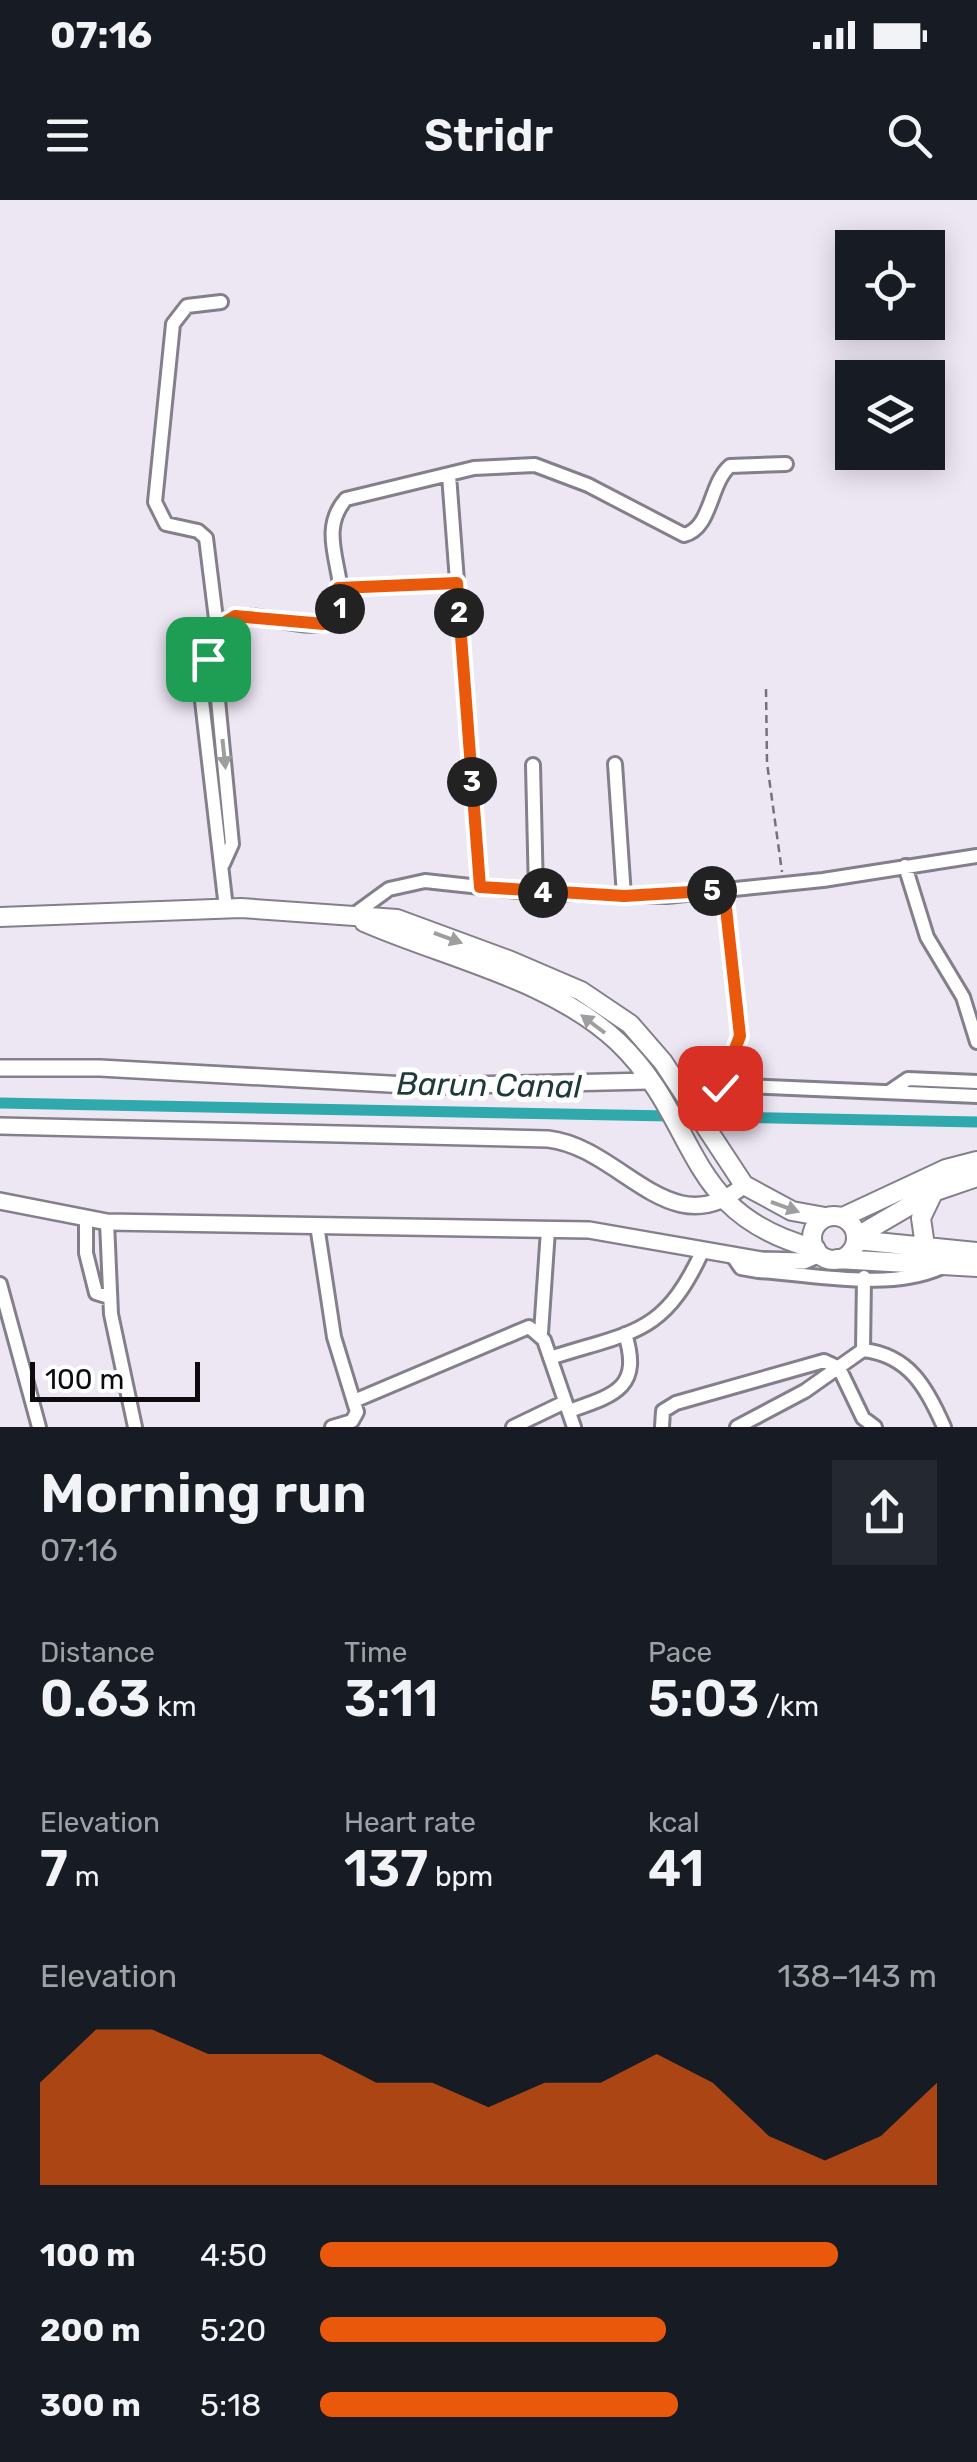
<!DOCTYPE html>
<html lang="en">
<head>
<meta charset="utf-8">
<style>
  :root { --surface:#171b24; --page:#242831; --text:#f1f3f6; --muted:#9ea1a6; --accent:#ea580c }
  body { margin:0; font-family:Rubik,sans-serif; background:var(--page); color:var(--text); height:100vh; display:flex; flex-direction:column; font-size:38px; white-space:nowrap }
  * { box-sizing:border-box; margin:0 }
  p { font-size:32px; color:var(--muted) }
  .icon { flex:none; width:55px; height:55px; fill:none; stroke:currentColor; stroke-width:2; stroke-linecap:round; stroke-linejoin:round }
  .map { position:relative; height:1227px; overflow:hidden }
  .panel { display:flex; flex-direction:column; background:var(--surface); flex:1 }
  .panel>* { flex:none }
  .buttons { position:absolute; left:835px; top:30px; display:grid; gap:20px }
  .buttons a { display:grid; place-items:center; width:110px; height:110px; border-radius:0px; background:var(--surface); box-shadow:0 5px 25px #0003; font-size:50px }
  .scale { position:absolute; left:30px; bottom:25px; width:170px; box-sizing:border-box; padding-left:10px; border:5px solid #0d0b0f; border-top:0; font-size:28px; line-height:35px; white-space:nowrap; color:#0d0b0f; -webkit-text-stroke:8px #fff; paint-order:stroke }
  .pin { position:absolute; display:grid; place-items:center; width:85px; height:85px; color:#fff; margin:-42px; border-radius:20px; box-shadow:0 5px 15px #0006 }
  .km { position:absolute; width:50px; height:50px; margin:-25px; border-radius:50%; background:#222; color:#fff; font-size:28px; line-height:50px; text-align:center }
  .round { display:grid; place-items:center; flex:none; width:105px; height:105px; border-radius:0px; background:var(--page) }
  .head { display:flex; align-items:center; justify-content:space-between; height:170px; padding:0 40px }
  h1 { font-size:55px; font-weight:600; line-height:75px }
  .figures { display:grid; grid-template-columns:repeat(3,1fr); gap:15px; height:170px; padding:10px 40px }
  .figures div { display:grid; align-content:center }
  .figures b { font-size:50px; font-weight:600 }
  .figures small { font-size:28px; font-weight:400 }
  .figures p { font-size:28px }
  .chart { height:280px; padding:20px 40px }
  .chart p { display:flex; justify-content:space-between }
  .chart svg { width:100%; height:180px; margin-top:10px; fill:var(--accent); opacity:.7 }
  ul { padding:0 40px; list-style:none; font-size:32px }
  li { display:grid; grid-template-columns:160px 120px 1fr; align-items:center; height:75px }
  li i { height:25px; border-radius:12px; background:var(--accent) }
  .status { display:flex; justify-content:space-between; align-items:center; height:70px; padding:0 50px; background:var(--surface); direction:ltr }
  .status svg { height:28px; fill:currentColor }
  header { display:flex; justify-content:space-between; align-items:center; height:130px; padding:0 40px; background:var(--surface); font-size:45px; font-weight:600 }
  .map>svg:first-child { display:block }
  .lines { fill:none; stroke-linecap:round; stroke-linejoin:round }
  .canal { stroke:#2fa9ac; stroke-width:11 }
  .minor-casing { stroke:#847f8b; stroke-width:18 }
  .major-casing { stroke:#847f8b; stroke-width:20 }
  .highway-casing { stroke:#847f8b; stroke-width:22 }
  .path { stroke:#76727a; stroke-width:2.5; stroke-dasharray:8 5; stroke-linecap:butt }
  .minor { stroke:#fff; stroke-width:12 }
  .major { stroke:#fff; stroke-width:15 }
  .highway { stroke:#fff; stroke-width:18 }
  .oneway { fill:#9e9d9f }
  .route-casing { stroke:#fff; stroke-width:20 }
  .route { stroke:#ea580c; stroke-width:12 }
  .labels { text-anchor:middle; stroke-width:10; stroke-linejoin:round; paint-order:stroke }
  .water-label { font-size:32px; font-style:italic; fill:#203a3b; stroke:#fff }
</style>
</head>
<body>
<div class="status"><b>07:16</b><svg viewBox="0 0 49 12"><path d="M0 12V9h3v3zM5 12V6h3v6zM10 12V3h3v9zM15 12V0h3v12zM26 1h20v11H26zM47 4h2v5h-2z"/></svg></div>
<header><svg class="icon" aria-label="menu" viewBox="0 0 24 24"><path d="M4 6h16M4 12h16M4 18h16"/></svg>Stridr<svg class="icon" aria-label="search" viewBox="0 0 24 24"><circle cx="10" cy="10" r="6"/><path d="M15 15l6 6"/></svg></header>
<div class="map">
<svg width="977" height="1227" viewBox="0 0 977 1227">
  <rect width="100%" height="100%" fill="#ede7f4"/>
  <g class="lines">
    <path class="canal" d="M0,903L977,922"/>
    <defs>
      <path id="minor" d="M449,275L480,687
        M339,388L457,383
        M217,427L206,338L198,331L166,324L155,302L173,124L187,106L221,102
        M208,459L216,479L232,644L223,664
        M615,564L624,696
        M533,565L536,693
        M905,666L927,737L963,797L977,842
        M226,708L199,475L224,420C259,406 305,437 337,419C353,379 313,336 346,299L474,268L535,265L588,285L684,335C712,328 709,284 730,266L786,264
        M352,716L389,689L425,681L536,693L667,696L823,680L977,656
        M677,883L977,896
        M720,888L740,836L724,690
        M889,892L908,879L977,882
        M86,1019V1053L96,1093L109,1097
        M107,1022L111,1114L135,1227
        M317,1025L334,1137L357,1212L352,1221L332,1227
        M732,1055L741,1068L758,1071C815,1074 887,1091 940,1068
        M0,1084L39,1227
        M541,1133L548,1030
        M863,1150C909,1155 927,1188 944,1227
        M550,1158C633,1131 663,1136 702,1052
        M354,1201L529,1127L544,1140L574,1227
        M569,1211C615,1195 642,1188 625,1134
        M513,1227L565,1202
        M662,1227L663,1211L676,1203L824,1161L839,1168L863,1218L875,1227
        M737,1227L805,1191L863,1150L864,1077"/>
      <path id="major" d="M0,868H100L425,886L649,881
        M0,926L548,939C621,947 671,1048 744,985
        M0,1001L107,1022L589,1030L761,1060L804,1061L820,1054"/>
      <path id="highway" d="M0,717L241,708L397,719L511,761L581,791L630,824L663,862L744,985L792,1011L825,1017
        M364,722C446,758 551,779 618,842C702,923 681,1014 816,1049
        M812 1038a22 22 0 1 1 44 0a22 22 0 1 1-44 0Z
        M843,1017L946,969L977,961
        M856,1037L933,992L977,977
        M856,1040L977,1052
        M925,1046L921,1018L933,993
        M837,1059L977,1067"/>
    </defs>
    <use href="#minor" class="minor-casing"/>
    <use href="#major" class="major-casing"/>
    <use href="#highway" class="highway-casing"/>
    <path class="path" d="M766,489L767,563L782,672"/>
    <use href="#minor" class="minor"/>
    <use href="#major" class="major"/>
    <use href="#highway" class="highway"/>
  </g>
  <defs><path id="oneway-solid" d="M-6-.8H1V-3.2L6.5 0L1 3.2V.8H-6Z" transform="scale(2.5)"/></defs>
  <g class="oneway">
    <use href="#oneway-solid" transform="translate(224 554) rotate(84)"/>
    <use href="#oneway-solid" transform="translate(448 738) rotate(20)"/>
    <use href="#oneway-solid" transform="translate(593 824) rotate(-143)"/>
    <use href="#oneway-solid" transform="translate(785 1007) rotate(20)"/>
  </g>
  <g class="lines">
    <defs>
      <path id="route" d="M208,459L217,427L235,416L324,424L340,412L338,388L457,383L480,687L624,696L724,690L740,836L720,888"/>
    </defs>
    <use href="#route" class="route-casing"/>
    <use href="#route" class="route"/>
  </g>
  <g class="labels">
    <g class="water-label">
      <text transform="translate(489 885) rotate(1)" y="11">Barun Canal</text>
    </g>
  </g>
</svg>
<div class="buttons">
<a><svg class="icon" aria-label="locate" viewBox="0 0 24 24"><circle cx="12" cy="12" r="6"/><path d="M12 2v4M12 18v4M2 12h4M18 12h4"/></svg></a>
<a><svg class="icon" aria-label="layers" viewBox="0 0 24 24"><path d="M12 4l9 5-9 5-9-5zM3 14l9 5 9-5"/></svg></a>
</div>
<div class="scale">100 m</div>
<div class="pin" style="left:208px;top:459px;background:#1e9e55"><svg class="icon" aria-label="arrive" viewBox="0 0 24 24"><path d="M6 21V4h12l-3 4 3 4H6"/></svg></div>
<div class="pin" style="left:720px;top:888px;background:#d93025"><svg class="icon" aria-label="check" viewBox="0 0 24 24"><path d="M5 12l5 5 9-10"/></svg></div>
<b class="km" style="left:340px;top:409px">1</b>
<b class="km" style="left:459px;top:413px">2</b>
<b class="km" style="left:472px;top:582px">3</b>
<b class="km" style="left:543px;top:693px">4</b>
<b class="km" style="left:712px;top:691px">5</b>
</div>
<section class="panel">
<div class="head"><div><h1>Morning run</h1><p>07:16</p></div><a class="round"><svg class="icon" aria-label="share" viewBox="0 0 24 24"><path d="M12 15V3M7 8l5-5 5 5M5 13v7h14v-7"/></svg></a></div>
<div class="figures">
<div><p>Distance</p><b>0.63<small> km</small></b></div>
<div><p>Time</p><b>3:11</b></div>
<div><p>Pace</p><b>5:03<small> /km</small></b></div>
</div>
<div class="figures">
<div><p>Elevation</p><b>7<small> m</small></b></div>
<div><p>Heart rate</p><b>137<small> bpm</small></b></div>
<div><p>kcal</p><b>41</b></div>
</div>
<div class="chart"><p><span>Elevation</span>138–143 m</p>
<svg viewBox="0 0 160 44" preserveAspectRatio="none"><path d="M0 44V19L10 6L20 6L30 12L40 12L50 12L60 19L70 19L80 25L90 19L100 19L110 12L120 19L130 32L140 38L150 32L160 19V44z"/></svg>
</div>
<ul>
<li><b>100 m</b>4:50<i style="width:84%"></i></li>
<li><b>200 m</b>5:20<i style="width:56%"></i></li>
<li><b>300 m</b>5:18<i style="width:58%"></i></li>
</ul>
</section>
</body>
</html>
